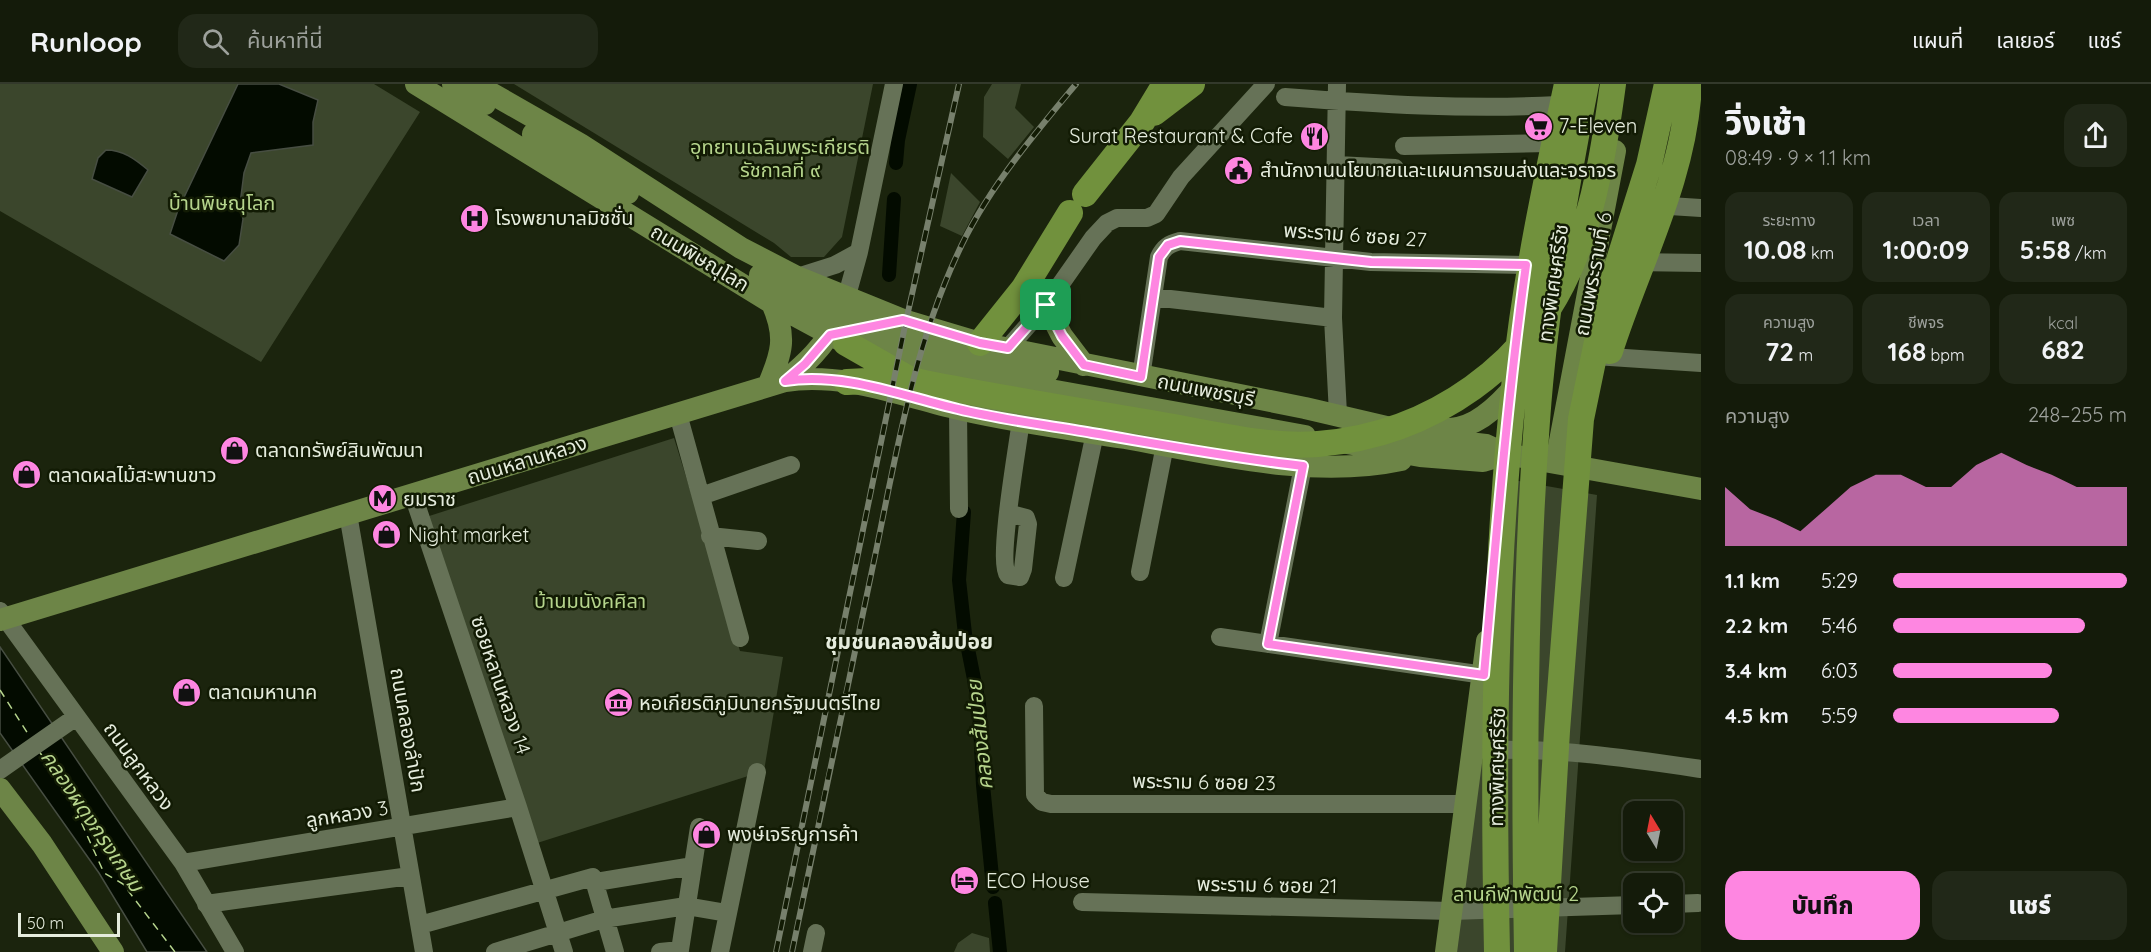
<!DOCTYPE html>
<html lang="th">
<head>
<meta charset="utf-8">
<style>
  :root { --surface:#141b0a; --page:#212818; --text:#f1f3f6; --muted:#9da19c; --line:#33392b; --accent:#fe86e1 }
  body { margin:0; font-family:Quicksand,"Noto Sans Thai",sans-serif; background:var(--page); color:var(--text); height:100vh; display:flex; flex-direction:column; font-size:22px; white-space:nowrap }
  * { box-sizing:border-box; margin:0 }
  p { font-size:20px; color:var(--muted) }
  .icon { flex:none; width:33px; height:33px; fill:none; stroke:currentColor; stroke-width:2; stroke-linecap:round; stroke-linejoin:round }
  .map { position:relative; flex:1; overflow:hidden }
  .sheet { display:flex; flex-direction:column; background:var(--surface); width:450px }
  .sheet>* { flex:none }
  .needle { width:39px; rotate:350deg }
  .controls { position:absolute; left:1623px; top:717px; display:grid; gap:12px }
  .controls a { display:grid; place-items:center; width:60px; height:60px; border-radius:12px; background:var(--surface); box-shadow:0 2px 4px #0004,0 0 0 2px var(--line); font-size:30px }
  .scale { position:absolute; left:18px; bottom:15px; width:102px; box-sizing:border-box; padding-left:6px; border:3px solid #e5ecdd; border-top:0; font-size:16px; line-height:21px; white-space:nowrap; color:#e5ecdd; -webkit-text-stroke:4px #121b04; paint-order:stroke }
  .pin { position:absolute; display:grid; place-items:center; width:51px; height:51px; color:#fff; margin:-26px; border-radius:12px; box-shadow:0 3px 9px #0006 }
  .round { display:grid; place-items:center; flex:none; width:63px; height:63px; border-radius:18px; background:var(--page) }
  .head { display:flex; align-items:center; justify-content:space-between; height:102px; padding:0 24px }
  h1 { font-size:33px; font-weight:800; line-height:45px }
  .figures { display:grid; grid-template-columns:repeat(3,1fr); gap:9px; height:102px; padding:6px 24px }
  .figures div { display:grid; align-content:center; border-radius:15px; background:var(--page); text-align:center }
  .figures b { font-size:26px; font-weight:800 }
  .figures small { font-size:16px; font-weight:400 }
  .figures p { font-size:16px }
  .chart { height:168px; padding:12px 24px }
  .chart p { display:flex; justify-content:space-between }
  .chart svg { width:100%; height:108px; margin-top:6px; fill:var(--accent); opacity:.7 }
  .cta { display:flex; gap:12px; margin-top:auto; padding:12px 24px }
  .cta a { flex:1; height:69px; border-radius:18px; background:var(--accent); color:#111; font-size:24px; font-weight:800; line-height:69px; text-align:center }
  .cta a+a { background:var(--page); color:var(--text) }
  ul { padding:0 24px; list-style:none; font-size:20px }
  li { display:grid; grid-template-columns:96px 72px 1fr; align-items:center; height:45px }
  li i { height:15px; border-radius:8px; background:var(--accent) }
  header { display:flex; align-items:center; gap:36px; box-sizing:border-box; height:84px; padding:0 30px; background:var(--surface); border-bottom:2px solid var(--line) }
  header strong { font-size:28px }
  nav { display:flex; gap:33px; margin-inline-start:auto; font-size:21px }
  .search { width:420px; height:54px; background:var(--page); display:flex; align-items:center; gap:15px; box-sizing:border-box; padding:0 21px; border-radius:18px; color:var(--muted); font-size:22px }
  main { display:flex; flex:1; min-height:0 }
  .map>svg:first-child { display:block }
  .green { fill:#3b462c }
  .water { fill:#030b00; stroke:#474e42; stroke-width:1.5 }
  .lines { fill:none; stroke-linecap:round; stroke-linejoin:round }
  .canal { stroke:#030b00; stroke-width:14 }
  .ferry { stroke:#b7d58d; stroke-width:1.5; stroke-dasharray:8 6; stroke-linecap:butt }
  .minor { stroke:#667257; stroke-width:18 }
  .major { stroke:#6d8547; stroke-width:22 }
  .highway { stroke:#71913d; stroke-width:26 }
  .rail-casing { stroke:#77806c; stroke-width:6 }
  .rail { stroke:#121b04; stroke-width:4; stroke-dasharray:11; stroke-linecap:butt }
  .route-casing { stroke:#fff; stroke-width:12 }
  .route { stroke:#fe86e1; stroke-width:8 }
  .labels { text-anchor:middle; stroke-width:5; stroke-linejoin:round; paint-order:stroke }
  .poi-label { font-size:20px; fill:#e5ecdd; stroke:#121b04; text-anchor:start }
  .park-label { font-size:20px; fill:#b5d48c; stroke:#121b04 }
  .street-label { font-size:20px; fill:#e5ecdd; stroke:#121b04 }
  .neighbourhood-label { font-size:21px; font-weight:bold; fill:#e5ecdd; stroke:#121b04 }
  .water-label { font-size:21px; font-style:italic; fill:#b7d58d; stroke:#121b04 }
</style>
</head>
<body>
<header>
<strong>Runloop</strong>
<div class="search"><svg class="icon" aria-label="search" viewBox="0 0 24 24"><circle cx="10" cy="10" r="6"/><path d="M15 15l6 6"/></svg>ค้นหาที่นี่</div>
<nav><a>แผนที่</a><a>เลเยอร์</a><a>แชร์</a></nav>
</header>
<main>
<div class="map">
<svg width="1701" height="868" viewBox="0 0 1701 868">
  <rect width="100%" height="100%" fill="#1b240d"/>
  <path class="green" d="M0,0H374L420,28L261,278L0,127Z
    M514,0H873L842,153L824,173H791L774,159Z
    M992,0H1021L1015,24L1034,43L1008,75L983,53L984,13Z
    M951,89L980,118L962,152L940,142Z
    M674,354L740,567L783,573L764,687L534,760L426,433Z
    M1513,396L1597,411L1565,868H1456Z
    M972,849L989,854L990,868H954L958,859Z"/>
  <path class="water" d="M238,0H279L318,16L313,38V61L251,69L244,89L240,120L243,135L239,161L224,177L170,150L178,126Z
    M106,66C123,66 135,75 148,86L132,113L92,95L98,74Z
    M0,563L207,868H147L99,789L0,649Z"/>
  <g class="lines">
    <path class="canal" d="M896,79L898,56L910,0
      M889,191L894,115
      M964,428L959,496L965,550L979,620L983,701L993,803
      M995,819L1000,868"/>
    <path class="ferry" d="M0,606L30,653
      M39,667L73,720L104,789L123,800L175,868"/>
    <path class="minor" d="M1337,0L1333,234L1338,330
      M1285,13C1375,20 1467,26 1558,21
      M1404,62L1549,59
      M1337,81L1395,84
      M1654,121L1701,124
      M1633,178L1701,179
      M797,193L835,181L859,168
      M1153,213L1333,234
      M846,215L859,168L894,0
      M1008,264L1046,221L1093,154L1107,139L1117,134H1147L1156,130L1181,93L1266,0
      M1595,272L1701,279
      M1141,293L1159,173C1164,163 1169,160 1180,157L1371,178L1526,181
      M958,325L959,425
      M678,330L740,554
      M413,411L518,723L564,868
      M701,412L791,381
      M1008,429L1026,434L1028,440L1023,485L1020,493L1008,491C997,477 1018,361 1021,336
      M348,430L424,868
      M710,452L758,457
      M1140,488L1165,361
      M1064,494L1095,349
      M0,527L183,779L235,868
      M1220,553L1484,591
      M1268,560L1303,382
      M1034,622L1035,711L1042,718L1051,720H1466
      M1484,666C1560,664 1626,674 1701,685
      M0,686L76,633
      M183,779L518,723
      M596,798L693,782
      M1082,818L1451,827L1634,821
      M206,820L410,792
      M1672,820L1698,819
      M420,841L593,793L615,868
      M495,868L604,835L686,822L727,829
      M660,868L680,866L699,743
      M720,868L757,688
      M812,868L816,849"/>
    <path class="major" d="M416,0L772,219L846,259L1011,299L1305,352
      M453,0L485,20
      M475,0L580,60L741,164L797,193L903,236L980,259L1305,324L1442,356L1486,361L1506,370L1701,405
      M533,50L628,109
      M760,191C806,217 853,241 903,258C950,273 999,279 1048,288
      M1046,221L1062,252L1084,281
      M785,297C845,288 902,312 959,325C1014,338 1070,345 1125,354C1213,370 1313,395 1401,376
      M768,302C782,269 787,253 772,219
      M1433,344C1465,350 1488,332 1509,309
      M1341,358L1420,372L1483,377L1506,370
      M1556,378L1615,67
      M0,536L785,297C805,280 825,262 836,238
      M0,705L42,760L113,868
      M1446,868L1487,557"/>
    <path class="highway" d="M1154,29L1192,0
      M1085,110L1142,38L1165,0
      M846,259L909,295L924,299C1005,315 1087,328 1168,342C1216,350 1268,364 1318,360C1431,351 1532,281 1574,174C1596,118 1605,59 1613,0
      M980,259L1024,204L1070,129
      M1610,267C1638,179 1685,94 1689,0
      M847,298L909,295
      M1497,868C1493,678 1494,484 1515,294C1525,195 1546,97 1567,0
      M1527,868C1524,692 1524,513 1537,337C1545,224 1564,111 1586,0
      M1544,868L1557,647L1581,335L1604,224L1649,81L1667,0"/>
    <defs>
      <path id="rail" d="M776,868L906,237L959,0
        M792,868C819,736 847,604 875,472C896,371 913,266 957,171C985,108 1032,53 1076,0"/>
    </defs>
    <use href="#rail" class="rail-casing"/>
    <use href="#rail" class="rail"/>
  </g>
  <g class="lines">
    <defs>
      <path id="route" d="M1180,157L1371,178L1526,181C1507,317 1496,454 1484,591L1268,560L1303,382C1232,374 1163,361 1092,349C1048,341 1002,336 958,325C902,312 844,288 785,297L805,280L830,251L903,236L980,259L1008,264L1046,221L1062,252L1084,281L1141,293L1159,173L1168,161Z"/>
    </defs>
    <use href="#route" class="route-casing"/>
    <use href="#route" class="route"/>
  </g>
  <defs>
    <symbol id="supermarket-disc" viewBox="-11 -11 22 22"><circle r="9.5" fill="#fe86e1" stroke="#121b04"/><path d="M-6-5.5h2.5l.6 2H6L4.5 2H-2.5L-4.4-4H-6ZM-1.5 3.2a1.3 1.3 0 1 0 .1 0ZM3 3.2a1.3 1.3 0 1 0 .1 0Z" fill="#111"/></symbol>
    <symbol id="restaurant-disc" viewBox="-11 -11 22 22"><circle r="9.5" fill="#fe86e1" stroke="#121b04"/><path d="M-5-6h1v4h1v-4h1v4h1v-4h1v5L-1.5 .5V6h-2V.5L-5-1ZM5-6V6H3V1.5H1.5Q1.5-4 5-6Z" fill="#111"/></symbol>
    <symbol id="civic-disc" viewBox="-11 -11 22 22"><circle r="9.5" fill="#fe86e1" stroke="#121b04"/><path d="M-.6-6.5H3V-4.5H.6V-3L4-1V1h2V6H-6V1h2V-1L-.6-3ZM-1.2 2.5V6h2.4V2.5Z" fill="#111"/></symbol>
    <symbol id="hospital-disc" viewBox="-11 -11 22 22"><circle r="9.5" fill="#fe86e1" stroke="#121b04"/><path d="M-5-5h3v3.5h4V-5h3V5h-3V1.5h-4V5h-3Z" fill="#111"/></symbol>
    <symbol id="shop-disc" viewBox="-11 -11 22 22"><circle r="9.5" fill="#fe86e1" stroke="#121b04"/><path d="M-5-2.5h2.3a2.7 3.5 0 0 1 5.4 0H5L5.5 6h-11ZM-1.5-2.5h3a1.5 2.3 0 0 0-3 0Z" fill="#111"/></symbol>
    <symbol id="metro-disc" viewBox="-11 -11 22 22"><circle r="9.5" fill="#fe86e1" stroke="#121b04"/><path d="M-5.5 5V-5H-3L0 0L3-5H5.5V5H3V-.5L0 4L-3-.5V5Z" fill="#111"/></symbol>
    <symbol id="museum-disc" viewBox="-11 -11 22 22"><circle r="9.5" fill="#fe86e1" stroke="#121b04"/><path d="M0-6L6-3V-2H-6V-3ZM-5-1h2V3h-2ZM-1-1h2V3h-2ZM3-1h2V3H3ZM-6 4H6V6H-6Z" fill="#111"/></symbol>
    <symbol id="hotel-disc" viewBox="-11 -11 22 22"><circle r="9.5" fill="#fe86e1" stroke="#121b04"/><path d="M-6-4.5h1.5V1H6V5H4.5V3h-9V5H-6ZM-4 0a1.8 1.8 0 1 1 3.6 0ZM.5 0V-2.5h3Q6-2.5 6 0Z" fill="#111"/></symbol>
  </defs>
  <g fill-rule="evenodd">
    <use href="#supermarket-disc" x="1522" y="26" width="33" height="33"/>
    <use href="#restaurant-disc" x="1298" y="36" width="33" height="33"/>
    <use href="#civic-disc" x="1222" y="70" width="33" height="33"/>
    <use href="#hospital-disc" x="458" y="118" width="33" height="33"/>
    <use href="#shop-disc" x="218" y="350" width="33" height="33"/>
    <use href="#shop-disc" x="10" y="374" width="33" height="33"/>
    <use href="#metro-disc" x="366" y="398" width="33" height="33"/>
    <use href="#shop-disc" x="370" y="434" width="33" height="33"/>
    <use href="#shop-disc" x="170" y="592" width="33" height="33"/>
    <use href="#museum-disc" x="602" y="602" width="33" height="33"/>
    <use href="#shop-disc" x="690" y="734" width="33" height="33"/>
    <use href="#hotel-disc" x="948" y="780" width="33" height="33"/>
  </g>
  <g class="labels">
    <g class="poi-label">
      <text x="1559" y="49">7-Eleven</text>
      <text x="1293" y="59" text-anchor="end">Surat Restaurant &amp; Cafe</text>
      <text x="1260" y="93">สำนักงานนโยบายและแผนการขนส่งและจราจร</text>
      <text x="495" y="141">โรงพยาบาลมิชชั่น</text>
      <text x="255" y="373">ตลาดทรัพย์สินพัฒนา</text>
      <text x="48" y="398">ตลาดผลไม้สะพานขาว</text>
      <text x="403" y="422">ยมราช</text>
      <text x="408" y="458">Night market</text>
      <text x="208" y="615">ตลาดมหานาค</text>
      <text x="639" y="626">หอเกียรติภูมินายกรัฐมนตรีไทย</text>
      <text x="727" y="757">พงษ์เจริญการค้า</text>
      <text x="986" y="804">ECO House</text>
    </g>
    <g class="park-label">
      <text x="780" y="70">อุทยานเฉลิมพระเกียรติ<tspan x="780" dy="23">รัชกาลที่ ๙</tspan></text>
      <text x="222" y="126">บ้านพิษณุโลก</text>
      <text x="590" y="524">บ้านมนังคศิลา</text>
      <text x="1516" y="817">ลานกีฬาพัฒน์ 2</text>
    </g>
    <g class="street-label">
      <text transform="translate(1355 151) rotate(4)" y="7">พระราม 6 ซอย 27</text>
      <text transform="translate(700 174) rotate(31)" y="7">ถนนพิษณุโลก</text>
      <text transform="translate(1593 190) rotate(-79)" y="7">ถนนพระรามที่ 6</text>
      <text transform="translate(1553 199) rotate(-82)" y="7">ทางพิเศษศรีรัช</text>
      <text transform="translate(1206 306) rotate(11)" y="7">ถนนเพชรบุรี</text>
      <text transform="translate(527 376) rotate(-17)" y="7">ถนนหลานหลวง</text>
      <text transform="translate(501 601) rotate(71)" y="7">ซอยหลานหลวง 14</text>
      <text transform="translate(408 646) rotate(80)" y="7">ถนนคลองลำปัก</text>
      <text transform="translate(139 682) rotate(54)" y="7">ถนนลูกหลวง</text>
      <text transform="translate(1497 683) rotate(-89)" y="7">ทางพิเศษศรีรัช</text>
      <text transform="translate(1204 698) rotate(1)" y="7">พระราม 6 ซอย 23</text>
      <text transform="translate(347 730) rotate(-9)" y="7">ลูกหลวง 3</text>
      <text transform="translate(1267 801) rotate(1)" y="7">พระราม 6 ซอย 21</text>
    </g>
    <g class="neighbourhood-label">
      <text x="909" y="565">ชุมชนคลองส้มป่อย</text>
    </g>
    <g class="water-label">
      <text transform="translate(980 651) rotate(-96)" y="7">คลองส้มป่อย</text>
      <text transform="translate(92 737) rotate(56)" y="7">คลองผดุงกรุงเกษม</text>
    </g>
  </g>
</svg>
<div class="controls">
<a><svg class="needle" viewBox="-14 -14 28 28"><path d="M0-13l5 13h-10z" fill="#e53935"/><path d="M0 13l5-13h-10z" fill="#9da19c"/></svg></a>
<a><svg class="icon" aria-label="locate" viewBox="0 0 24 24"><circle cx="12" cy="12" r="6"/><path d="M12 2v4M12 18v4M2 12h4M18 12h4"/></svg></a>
</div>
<div class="scale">50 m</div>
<div class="pin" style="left:1046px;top:221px;background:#1e9e55"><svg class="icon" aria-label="arrive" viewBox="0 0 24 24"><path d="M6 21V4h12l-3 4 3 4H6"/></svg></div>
</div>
<section class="sheet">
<div class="head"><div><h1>วิ่งเช้า</h1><p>08:49 · 9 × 1.1 km</p></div><a class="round"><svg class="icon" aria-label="share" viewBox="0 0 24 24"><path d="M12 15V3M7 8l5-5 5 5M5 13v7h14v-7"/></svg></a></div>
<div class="figures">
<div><p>ระยะทาง</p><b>10.08<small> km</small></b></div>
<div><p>เวลา</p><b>1:00:09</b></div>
<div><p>เพซ</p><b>5:58<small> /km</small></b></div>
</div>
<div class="figures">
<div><p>ความสูง</p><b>72<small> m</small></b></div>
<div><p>ชีพจร</p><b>168<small> bpm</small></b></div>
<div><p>kcal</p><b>682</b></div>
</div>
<div class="chart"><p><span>ความสูง</span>248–255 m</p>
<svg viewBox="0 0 160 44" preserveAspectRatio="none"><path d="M0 44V20L10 29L20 33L30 38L40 29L50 20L60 15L70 15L80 20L90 20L100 11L110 6L120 11L130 15L140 20L150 20L160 20V44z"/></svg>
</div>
<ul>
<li><b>1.1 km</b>5:29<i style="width:100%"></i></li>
<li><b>2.2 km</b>5:46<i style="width:82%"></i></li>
<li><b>3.4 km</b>6:03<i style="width:68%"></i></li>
<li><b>4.5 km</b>5:59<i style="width:71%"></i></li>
</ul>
<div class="cta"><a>บันทึก</a><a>แชร์</a></div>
</section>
</main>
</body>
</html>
